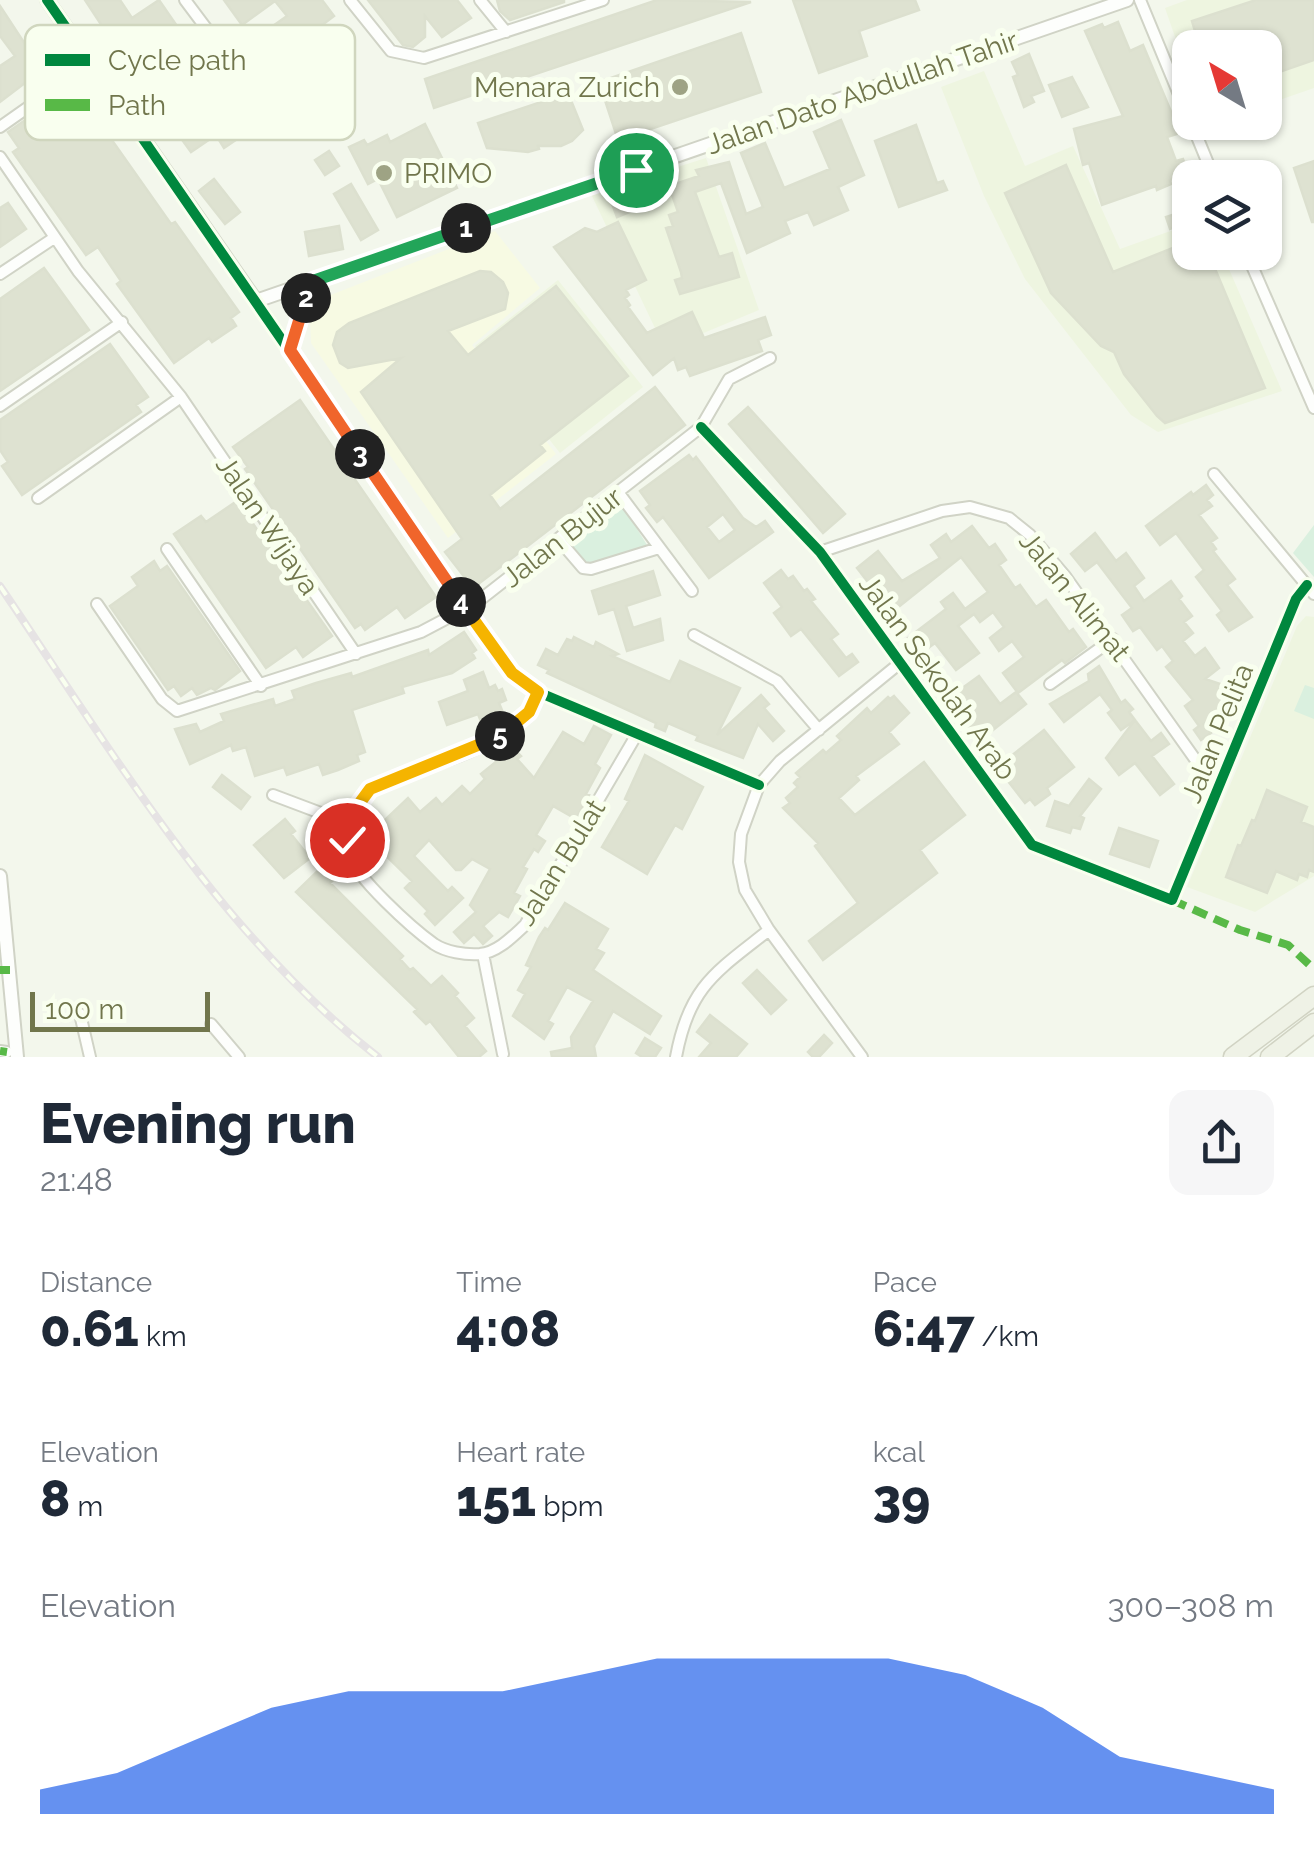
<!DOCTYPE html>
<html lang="en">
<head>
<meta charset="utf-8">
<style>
  :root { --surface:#fff; --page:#f6f6f7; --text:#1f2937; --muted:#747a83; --accent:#2563eb }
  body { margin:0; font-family:Raleway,sans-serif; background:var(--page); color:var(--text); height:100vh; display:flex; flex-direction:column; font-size:38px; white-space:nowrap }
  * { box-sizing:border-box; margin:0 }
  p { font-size:32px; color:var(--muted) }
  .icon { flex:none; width:55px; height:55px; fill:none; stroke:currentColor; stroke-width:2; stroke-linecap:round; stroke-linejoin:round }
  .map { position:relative; height:1057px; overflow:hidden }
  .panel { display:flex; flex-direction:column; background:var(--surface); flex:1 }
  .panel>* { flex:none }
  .needle { width:65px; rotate:322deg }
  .fabs { position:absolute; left:1172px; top:30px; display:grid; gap:20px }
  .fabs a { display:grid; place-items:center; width:110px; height:110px; border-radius:20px; background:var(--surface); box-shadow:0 2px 8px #0004; font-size:50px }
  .scale { position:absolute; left:30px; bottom:25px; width:180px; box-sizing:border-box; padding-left:10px; border:5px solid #71764c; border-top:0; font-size:28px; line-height:35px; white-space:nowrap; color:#71764c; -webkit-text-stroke:8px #f9ffef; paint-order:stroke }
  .pin { position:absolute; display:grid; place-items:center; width:85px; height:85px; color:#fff; margin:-42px; border:5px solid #fff; border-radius:50%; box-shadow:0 2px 10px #0007 }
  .km { position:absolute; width:50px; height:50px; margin:-25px; border-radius:50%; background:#222; color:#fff; font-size:28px; line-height:50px; text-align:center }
  .round { display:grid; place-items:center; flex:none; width:105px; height:105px; border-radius:20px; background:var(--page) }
  .summary { display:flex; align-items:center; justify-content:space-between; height:170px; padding:0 40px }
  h1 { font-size:55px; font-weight:800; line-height:75px }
  .metrics { display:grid; grid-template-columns:repeat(3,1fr); gap:15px; height:170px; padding:10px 40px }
  .metrics div { display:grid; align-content:center }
  .metrics b { font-size:50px; font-weight:800 }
  .metrics small { font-size:28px; font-weight:400 }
  .metrics p { font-size:28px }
  .chart { height:280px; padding:20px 40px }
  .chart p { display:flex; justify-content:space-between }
  .chart svg { width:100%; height:180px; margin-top:10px; fill:var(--accent); opacity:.7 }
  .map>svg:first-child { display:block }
  .residential { fill:#eef5e0 }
  .commercial { fill:#f7fae3 }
  .green { fill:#daf0df }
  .building { fill:#dee2d1; stroke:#dce0cf; stroke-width:2.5; fill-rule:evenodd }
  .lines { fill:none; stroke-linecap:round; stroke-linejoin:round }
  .minor-casing { stroke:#d0d3c6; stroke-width:14 }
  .tertiary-casing { stroke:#d0d3c6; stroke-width:16 }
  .trunk-casing { stroke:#d1d3c3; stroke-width:21 }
  .minor { stroke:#fdfefc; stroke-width:10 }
  .tertiary { stroke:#fdfefc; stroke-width:12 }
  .trunk { stroke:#eff2e6; stroke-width:18 }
  .rail-casing { stroke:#e6e3e4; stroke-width:8 }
  .rail { stroke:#f9ffef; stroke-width:4; stroke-dasharray:11; stroke-linecap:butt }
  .quiet { stroke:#58b947; stroke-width:8; stroke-dasharray:15 8; stroke-linecap:butt }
  .cycleway-casing { stroke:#f9ffef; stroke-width:16 }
  .cycleway { stroke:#00873e; stroke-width:10 }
  .split-1-casing { stroke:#fff; stroke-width:20 }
  .split-2-casing { stroke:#fff; stroke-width:20 }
  .split-3-casing { stroke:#fff; stroke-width:20 }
  .split-4-casing { stroke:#fff; stroke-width:20 }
  .split-5-casing { stroke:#fff; stroke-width:20 }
  .split-6-casing { stroke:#fff; stroke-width:20 }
  .split-1 { stroke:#22a559; stroke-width:12 }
  .split-2 { stroke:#22a559; stroke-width:12 }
  .split-3 { stroke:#f0652b; stroke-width:12 }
  .split-4 { stroke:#f0652b; stroke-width:12 }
  .split-5 { stroke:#f5b400; stroke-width:12 }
  .split-6 { stroke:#f5b400; stroke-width:12 }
  .poi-dot { fill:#9ea384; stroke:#f9ffef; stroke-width:4 }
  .labels { text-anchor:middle; stroke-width:10; stroke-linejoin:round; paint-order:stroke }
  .poi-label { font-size:28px; fill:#71764c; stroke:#f9ffef; text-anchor:end }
  .street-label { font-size:28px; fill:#71764c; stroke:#f9ffef }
  .key { fill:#f9ffef; stroke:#d0d6be; stroke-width:2.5 }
  .key-label { font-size:28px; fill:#71764c }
</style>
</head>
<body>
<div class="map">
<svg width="1314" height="1057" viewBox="0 0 1314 1057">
  <rect width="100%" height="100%" fill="#f3f7ec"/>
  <path class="residential" d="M1187,0H1314V88L1265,105V48H1190V80L1165,8Z
    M984,71L1025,166L1073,146L1120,249L1190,224V252L1222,253L1282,391L1158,432L1131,415L1025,279L984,196L941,87Z
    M706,158L759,310L665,349L591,194Z
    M558,280L643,387L560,453L475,346Z
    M1306,616L1314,617V876L1255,912L1187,887L1297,626Z"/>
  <path class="commercial" d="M495,231L540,288L472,345L556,454L448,538L311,343L310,318L328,296Z"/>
  <path class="green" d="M621,503L647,545L591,564L582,561L566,542Z
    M1314,525V577L1293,553Z
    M1305,685L1314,688V719L1294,711Z"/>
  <path class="building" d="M85,0H120L132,18L159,0L208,71L215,66L224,78L218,83L233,104L275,72L253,40L287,16L275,1L242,25L224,0H322L334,16L285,53L309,86L288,103L280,92L250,114L258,125L224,148L216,135L191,152L141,83L135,87L103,39L108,35Z
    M368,0H457L471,18L442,37L425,16V37L413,47L403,45Z
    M497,0H564V2L510,20L500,11Z
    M657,0L751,2L434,108L425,79Z
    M793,0H915L919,10L859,31L867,56L819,73Z
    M1256,0H1314V60L1265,77V48H1200L1192,21Z
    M0,6L42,70L0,102V66L15,56L0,36Z
    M1118,22L1130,51L1143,45L1180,133L1167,137L1176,161L1183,159L1188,173L1170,180L1171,184L1157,190L1156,186L1102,205L1089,163L1083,165L1074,129L1123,116L1085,31L1102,24L1104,28Z
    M741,33L761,92L618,140L599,82Z
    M1029,54L1044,91L1031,96L1034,102L1024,107L1013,77L1018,75L1012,62Z
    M1072,77L1088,107L1062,117L1049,85Z
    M70,89L78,92L171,224L175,222L239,312L231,318L236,326L212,342L209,338L174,363L117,284L121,281L98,247L86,255L13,152L19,148L8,132Z
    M568,93L583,130L572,141L561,146H538L539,149L528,152L487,148L478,123Z
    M841,120L864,175L838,187L848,210L814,225L808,212L785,221L790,233L747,253L721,183L695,192L719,257L732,253L739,277L680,294L675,280L682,278L681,272L666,228L673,226L669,215L678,212L669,186L699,176L696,170L729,162L746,214L763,207L741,153L765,143L784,188L830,169L814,132Z
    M425,124L457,188L397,217L378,179L368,184L349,147L364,140L367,145L387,135L390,142Z
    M916,125L937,183L943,181L947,190L899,207L875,141Z
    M329,151L339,166L325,175L315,160Z
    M1314,161V222H1312L1294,168Z
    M1066,165L1113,272L1190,241V252H1208L1265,388L1165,423L1157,416L1124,374L1114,352L1101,346L1051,293L1005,193Z
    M214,179L240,212L225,224L199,191Z
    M351,184L378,230L361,240L334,194Z
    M627,196L632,211L617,217L611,201Z
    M8,203L26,229L0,247V208Z
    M1190,209V222L1170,229L1166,217Z
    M618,222L646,280L626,290L629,295L625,298L630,305L628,307L647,333L692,312L704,338L765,317L771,335L758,340L762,351L690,376L686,367L678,370L674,358L653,375L554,247L585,228L597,232Z
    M339,226L343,249L309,256L305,232Z
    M44,268L89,330L0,391V299Z
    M480,271L491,272L503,282L508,293L505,309L448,331L468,355L556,286L628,376L540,445L545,451L490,495L500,509L655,387L685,425L473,588L445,552L462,539L361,392L401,358L348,368L340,363L333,345L337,332L349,323Z
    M110,344L148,397L136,405L141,412L22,495L2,466L8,462L0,450V420Z
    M300,400L436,597L405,618L397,607L365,630L361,624L355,628L245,469L248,467L233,447Z
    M748,407L845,514L823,533L729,424Z
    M689,455L693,460L696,457L743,518L756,527L765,521L773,532L709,578L663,517L657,522L646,508L650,505L640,491ZM723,514L735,530L719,542L707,527Z
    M1206,485L1213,495L1207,500L1212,506L1199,515L1217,538L1211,542L1216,549L1213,551L1235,579L1227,585L1252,617L1229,631L1217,615L1222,611L1196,577L1204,570L1176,533L1160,545L1146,526L1191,492L1193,495Z
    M237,501L332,636L303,657L296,647L266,668L174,534L201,516L206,522Z
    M972,526L989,548L995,544L1006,560L999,565L1015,588L1020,585L1036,607L1046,600L1069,632L1073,629L1086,647L1065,663L1062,660L1018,693L1003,673L1024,657L1012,641L999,651L990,638L1004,627L993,612L980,622L974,614L958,626L979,653L956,670L935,643L916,657L904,641L946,609L941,602L953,593L965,609L988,592L961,557L886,617L876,603L881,599L857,568L878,551L902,581L940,558L931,545L946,534L951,542Z
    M1095,533L1116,561L1126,553L1144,578L1134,586L1144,601L1171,581L1182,596L1179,599L1192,616L1184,622L1193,633L1183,641L1195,656L1205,648L1219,668L1205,679L1223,685V706L1218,714L1204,724L1211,733L1201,740L1194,730L1199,726L1185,706L1193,700L1166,667L1173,661L1162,646L1157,650L1140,627L1133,631L1122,615L1132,608L1097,562L1085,571L1071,554Z
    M154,561L160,571L167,566L240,671L215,690L211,688L197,695L192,688L181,696L174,686L168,690L110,606L138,586L132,577Z
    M781,570L788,579L793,576L804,591L807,589L815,599L811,601L838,634L831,639L846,658L852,654L858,662L839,676L801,629L791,636L774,613L782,607L764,583Z
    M653,571L660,595L626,606L633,628L660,619L663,640L627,651L614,609L599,614L592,591Z
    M464,632L476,650L472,653L475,658L452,673L402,687L404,693L352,710L365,752L357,755L359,761L338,770L323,775L319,764L287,775L284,767L255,776L246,747L233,751L231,745L190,764L175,729L196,724L200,732L224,721L221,714L273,699L275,706L295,699L292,691L316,683L351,673L352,677L428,650L429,655Z
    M574,637L594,647L596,642L618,654L612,656L670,682L680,661L740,688L717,735L761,695L769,704L764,708L784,731L773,741L758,724L743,758L696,740L698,736L668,723L665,731L655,727L656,723L547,673L549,670L538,665L546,649L558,655L567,639L572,641Z
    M1099,666L1121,703L1125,700L1133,709L1129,712L1135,720L1121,730L1108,713L1112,710L1100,694L1064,722L1050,704L1089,681L1088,674Z
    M483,672L489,688L495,685L498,691L502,689L506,700L499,703L504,715L482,724L478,714L447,725L439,702L468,691L464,680Z
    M979,676L1000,704L1016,692L1026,704L979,741L963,720L959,723L943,702Z
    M894,696L909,713L889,732L899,744L856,776L859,780L839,798L855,815L924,762L965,815L920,850L937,873L823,960L809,941L858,903L815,846L818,843L783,808L790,803L786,798L798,787L794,783L800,777L796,773L823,750L826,753L841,740L837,736L867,708L871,713L888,697L890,699Z
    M1135,720L1151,741L1161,733L1169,744L1152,756L1174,784L1160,795L1135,763L1119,775L1106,758Z
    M594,726L611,735L595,764L600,768L586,794L589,795L576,819L553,806L536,835L545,841L538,852L534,849L523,867L527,869L514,893L520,896L508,917L499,912L483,926L492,936L483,944L474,934L464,943L454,932L476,912L470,905L490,869L472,859L461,870H456L429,840L414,856L448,891L452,887L463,898L435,925L425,914L428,911L405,888L412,881L367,837L408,798L420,812L436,798L442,805L462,786L470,794L485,779L481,774L513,748L521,756L517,759L534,778L563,732L584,744Z
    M1044,730L1074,767L1047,788L1050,794L1035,805L1030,799L1025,803L997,767Z
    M645,755L703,787L682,829L675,825L647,874L602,847L629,801L625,799Z
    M222,775L250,797L241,809L213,787Z
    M1089,779L1101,789L1080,816L1084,818L1080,829L1072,827L1070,833L1047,826L1055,801L1069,806Z
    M1267,790L1307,807L1301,822L1314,827V872L1309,870L1307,877L1299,874L1297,880L1276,871L1267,893L1226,877L1238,845L1241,846L1252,820L1255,821Z
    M285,819L295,831L291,834L310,858L284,878L254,845Z
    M1119,828L1158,841L1149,867L1110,854Z
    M329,860L341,873L330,883L403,956L400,959L410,970L413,968L431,986L442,976L458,993L455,996L474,1018L465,1026L486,1051L479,1057H459L430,1021L426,1024L414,1012L417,1009L296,892Z
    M565,903L608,929L596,949L604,953L593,970L661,1016L650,1034L613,1011L594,1046L596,1057H552L551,1052L572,1048L571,1037L593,1001L567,987L548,1021L553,1024L544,1039L513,1016L525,994L518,990L531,967L526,965L539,937L545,928L548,930Z
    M757,970L786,1000L771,1014L743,983Z
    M710,1015L747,1044L736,1057H699L711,1043L697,1032Z
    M824,1035L832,1043L819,1057H813L808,1052Z
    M645,1038L661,1048L655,1057H642L636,1053Z"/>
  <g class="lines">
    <defs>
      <path id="minor" d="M185,0L248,84
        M350,0L391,51L424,58L603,0
        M480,0L506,32
        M1140,0L1190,121
        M1191,122L1214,178
        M0,127L91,63
        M0,157L78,271L181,397L356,654
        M1246,252L1314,408
        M0,274L54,238
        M256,301L489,642L512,673L538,692L759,785
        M0,406L122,322
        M701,427L820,552L1032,845L1172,900L1296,599L1307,585
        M1214,474L1314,594
        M618,492L692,591
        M38,498L181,397
        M559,540L583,568L591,569L659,548
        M167,549L261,686
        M820,552L942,511L970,507L1009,518L1030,535L1065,576L1217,790
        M97,604L162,699L177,711L421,632L476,603L701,427L729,379L770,358
        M694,635L777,681L819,730
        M1050,684L1113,639
        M538,692C510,755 427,761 370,789C356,808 344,829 349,854C355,877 413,929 434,944C446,952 465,955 480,954C498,952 512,937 525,925L637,734
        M273,795L350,824
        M483,954L503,1054
        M80,1014L90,1057
        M211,1024L239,1057
        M0,1051L7,1052
        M676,1057C689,986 716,972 769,930
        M862,1057L769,930L745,890L739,862L741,834L759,785L780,761L900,663"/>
      <path id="tertiary" d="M47,0L256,301L1127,0
        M289,350L313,281
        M0,876L17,1057"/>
      <path id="trunk" d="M1233,1057L1314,996
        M1270,1057L1314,1023"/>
    </defs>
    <use href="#minor" class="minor-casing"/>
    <use href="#tertiary" class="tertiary-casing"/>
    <use href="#trunk" class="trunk-casing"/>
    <use href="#minor" class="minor"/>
    <use href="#tertiary" class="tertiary"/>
    <use href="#trunk" class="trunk"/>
    <defs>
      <path id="rail" d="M0,586C112,751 218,933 378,1057"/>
    </defs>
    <use href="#rail" class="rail-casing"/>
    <use href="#rail" class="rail"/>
    <path class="quiet" d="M1172,900L1240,930L1288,945L1314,969
      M0,970H10
      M0,1051L7,1052"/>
    <defs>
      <path id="cycleway" d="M47,0L512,673L538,692L759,785
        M701,427L820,552L1032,845L1172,900L1296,599L1307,585"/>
    </defs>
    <use href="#cycleway" class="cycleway-casing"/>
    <use href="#cycleway" class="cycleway"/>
  </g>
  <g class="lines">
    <defs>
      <path id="split-1" d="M466,228L636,170"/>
      <path id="split-2" d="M306,298L313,281L466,228"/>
      <path id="split-3" d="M306,298L290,350L360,454"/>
      <path id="split-4" d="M360,454L461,602"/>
      <path id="split-5" d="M461,602L512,673L538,692L529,712L500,736"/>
      <path id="split-6" d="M347,840L359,804L370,789L500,736"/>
    </defs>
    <use href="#split-1" class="split-1-casing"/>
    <use href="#split-2" class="split-2-casing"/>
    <use href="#split-3" class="split-3-casing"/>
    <use href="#split-4" class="split-4-casing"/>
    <use href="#split-5" class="split-5-casing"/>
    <use href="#split-6" class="split-6-casing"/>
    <use href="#split-1" class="split-1"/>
    <use href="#split-2" class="split-2"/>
    <use href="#split-3" class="split-3"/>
    <use href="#split-4" class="split-4"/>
    <use href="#split-5" class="split-5"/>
    <use href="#split-6" class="split-6"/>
  </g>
  <g class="poi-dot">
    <circle cx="680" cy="87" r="10"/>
    <circle cx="384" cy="173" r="10"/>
  </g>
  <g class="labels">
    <g class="poi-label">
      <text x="660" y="97">Menara Zurich</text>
      <text x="404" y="183" text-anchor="start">PRIMO</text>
    </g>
    <g class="street-label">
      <text transform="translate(862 92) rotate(-19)" y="10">Jalan Dato Abdullah Tahir</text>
      <text transform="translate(268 525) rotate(56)" y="10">Jalan Wijaya</text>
      <text transform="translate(562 537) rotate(-38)" y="10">Jalan Bujur</text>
      <text transform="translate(1075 596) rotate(51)" y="10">Jalan Alimat</text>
      <text transform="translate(938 677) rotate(54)" y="10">Jalan Sekolah Arab</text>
      <text transform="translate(1217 733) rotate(-68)" y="10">Jalan Pelita</text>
      <text transform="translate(560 862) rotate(-58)" y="10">Jalan Bulat</text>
    </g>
  </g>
  <rect x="25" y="25" width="330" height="115" rx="15" class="key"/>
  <rect x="45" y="54" width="45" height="12" fill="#00873e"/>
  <rect x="45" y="99" width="45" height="12" fill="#58b947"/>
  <g class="key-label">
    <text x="108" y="70">Cycle path</text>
    <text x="108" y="115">Path</text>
  </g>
</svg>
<div class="fabs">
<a><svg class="needle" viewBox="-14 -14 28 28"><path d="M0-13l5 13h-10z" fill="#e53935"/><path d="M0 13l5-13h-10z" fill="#747a83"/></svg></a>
<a><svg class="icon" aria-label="layers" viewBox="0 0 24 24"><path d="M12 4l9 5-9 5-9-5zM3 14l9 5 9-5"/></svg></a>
</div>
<div class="scale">100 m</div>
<div class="pin" style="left:636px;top:170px;background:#1e9e55"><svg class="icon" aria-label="arrive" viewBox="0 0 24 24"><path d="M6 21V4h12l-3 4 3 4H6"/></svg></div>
<div class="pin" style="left:347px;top:840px;background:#d93025"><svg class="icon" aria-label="check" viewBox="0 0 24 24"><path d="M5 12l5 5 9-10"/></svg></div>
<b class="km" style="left:466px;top:228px">1</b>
<b class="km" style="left:306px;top:298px">2</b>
<b class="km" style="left:360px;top:454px">3</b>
<b class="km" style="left:461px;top:602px">4</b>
<b class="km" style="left:500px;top:736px">5</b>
</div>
<section class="panel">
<div class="summary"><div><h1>Evening run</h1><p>21:48</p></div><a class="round"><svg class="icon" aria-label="share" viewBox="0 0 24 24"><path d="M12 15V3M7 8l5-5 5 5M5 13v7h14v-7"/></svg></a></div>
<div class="metrics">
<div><p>Distance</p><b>0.61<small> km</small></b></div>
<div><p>Time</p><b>4:08</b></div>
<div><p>Pace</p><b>6:47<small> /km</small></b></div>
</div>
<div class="metrics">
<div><p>Elevation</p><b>8<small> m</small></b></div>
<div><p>Heart rate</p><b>151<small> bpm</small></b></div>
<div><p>kcal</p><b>39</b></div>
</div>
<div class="chart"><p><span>Elevation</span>300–308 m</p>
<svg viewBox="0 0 160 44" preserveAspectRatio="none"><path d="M0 44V38L10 34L20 26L30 18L40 14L50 14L60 14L70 10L80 6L90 6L100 6L110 6L120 10L130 18L140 30L150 34L160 38V44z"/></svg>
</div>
</section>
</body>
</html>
